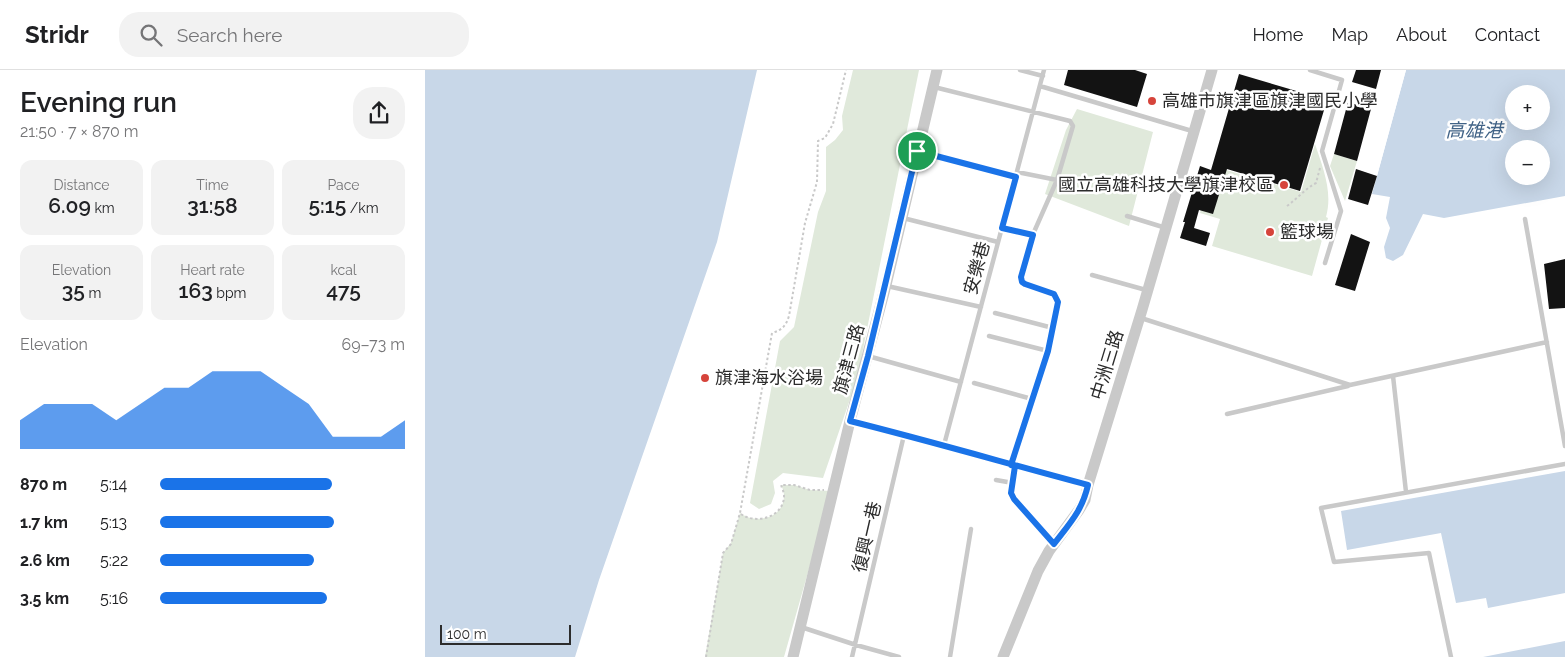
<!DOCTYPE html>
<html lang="en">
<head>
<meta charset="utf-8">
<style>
  :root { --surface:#fff; --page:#f2f2f2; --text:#202124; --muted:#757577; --line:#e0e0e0; --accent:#1a73e8 }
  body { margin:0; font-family:Raleway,"Noto Sans TC",sans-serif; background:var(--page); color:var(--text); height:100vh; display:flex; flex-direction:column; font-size:19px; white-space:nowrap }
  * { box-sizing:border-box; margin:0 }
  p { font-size:16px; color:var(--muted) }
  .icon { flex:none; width:28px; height:28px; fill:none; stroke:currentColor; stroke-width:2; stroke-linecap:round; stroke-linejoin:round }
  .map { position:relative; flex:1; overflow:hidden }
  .details { display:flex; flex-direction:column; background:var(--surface); width:425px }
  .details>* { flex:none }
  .tools { position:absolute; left:1080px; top:15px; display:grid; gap:10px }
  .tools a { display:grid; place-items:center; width:45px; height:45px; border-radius:50%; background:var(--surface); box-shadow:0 5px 20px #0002; font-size:25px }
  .scale { position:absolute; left:15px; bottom:12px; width:131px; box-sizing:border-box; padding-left:5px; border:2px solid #2c2c2c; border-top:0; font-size:14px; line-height:18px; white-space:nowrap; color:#2c2c2c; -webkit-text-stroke:4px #fff; paint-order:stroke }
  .pin { position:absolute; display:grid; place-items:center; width:42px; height:42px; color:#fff; margin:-21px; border:2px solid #fff; border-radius:50%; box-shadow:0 1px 5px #0007 }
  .round { display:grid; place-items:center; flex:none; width:52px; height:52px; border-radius:20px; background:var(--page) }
  .headline { display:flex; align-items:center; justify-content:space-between; height:85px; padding:0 20px }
  h1 { font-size:28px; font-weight:600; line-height:38px }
  .stats { display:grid; grid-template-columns:repeat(3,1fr); gap:8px; height:85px; padding:5px 20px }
  .stats div { display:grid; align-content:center; border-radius:12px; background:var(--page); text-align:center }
  .stats b { font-size:21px; font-weight:600 }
  .stats small { font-size:14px; font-weight:400 }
  .stats p { font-size:14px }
  .chart { height:140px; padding:10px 20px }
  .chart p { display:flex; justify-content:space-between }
  .chart svg { width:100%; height:90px; margin-top:5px; fill:var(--accent); opacity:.7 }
  ul { padding:0 20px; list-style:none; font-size:16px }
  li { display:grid; grid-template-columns:80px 60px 1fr; align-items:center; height:38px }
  li i { height:12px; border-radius:6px; background:var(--accent) }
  header { display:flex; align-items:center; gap:30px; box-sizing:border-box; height:70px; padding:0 25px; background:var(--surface); border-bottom:1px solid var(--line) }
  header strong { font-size:24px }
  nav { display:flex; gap:28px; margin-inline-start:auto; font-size:18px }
  .search { width:350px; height:45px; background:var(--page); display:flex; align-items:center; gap:12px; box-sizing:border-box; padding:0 18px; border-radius:20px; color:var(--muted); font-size:19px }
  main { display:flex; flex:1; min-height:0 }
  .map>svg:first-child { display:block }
  .green { fill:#e0e9db }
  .water { fill:#c8d7e8; fill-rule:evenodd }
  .pier { fill:#fff }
  .building { fill:#131313 }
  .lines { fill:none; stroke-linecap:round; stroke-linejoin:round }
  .path { stroke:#c9c9c9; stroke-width:2; stroke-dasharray:2.5 2.5; stroke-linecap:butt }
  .service { stroke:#c9c9c9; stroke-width:4.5 }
  .tertiary { stroke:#c9c9c9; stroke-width:11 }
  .route-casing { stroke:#fff; stroke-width:10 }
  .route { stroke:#1a73e8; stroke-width:6 }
  .poi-dot { fill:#d6443b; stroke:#fff; stroke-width:2 }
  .labels { text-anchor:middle; stroke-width:5; stroke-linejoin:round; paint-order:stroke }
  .poi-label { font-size:18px; fill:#2c2c2c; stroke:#fff; text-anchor:start }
  .street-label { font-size:18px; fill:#2c2c2c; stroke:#fff }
  .water-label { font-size:19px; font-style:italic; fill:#416387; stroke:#fff }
</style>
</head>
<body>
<header>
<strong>Stridr</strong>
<div class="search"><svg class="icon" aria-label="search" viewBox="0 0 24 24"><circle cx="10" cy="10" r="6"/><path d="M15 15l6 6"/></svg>Search here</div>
<nav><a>Home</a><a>Map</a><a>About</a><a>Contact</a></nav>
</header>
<main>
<section class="details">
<div class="headline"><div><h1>Evening run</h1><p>21:50 · 7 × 870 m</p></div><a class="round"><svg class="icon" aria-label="share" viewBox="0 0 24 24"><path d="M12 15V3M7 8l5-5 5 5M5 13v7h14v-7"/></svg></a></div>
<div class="stats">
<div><p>Distance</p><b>6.09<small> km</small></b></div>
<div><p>Time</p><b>31:58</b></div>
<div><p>Pace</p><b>5:15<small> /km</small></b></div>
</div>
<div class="stats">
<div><p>Elevation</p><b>35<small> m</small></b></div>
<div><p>Heart rate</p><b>163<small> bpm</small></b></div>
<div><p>kcal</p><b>475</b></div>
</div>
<div class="chart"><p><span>Elevation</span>69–73 m</p>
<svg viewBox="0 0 160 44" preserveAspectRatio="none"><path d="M0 44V30L10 22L20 22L30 22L40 30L50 22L60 14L70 14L80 6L90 6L100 6L110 14L120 22L130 38L140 38L150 38L160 30V44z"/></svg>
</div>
<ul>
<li><b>870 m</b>5:14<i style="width:70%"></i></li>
<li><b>1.7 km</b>5:13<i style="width:71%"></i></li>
<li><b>2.6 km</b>5:22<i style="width:63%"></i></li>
<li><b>3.5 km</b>5:16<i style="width:68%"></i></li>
</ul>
</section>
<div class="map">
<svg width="1140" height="587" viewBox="0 0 1140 587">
  <rect width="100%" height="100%" fill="#fff"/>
  <path class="green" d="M428,0H494L432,309L398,408L358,403L348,411L350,423L346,434L334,439L325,433L355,271L369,257L393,142L401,121V77L410,70L418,60L417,46Z
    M652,39L728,62L704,156L620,124L641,60Z
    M890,74C898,98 908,122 901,147L903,148L887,206L787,176L795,149L775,143L788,96L876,122Z
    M909,84L932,91L920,131L905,96Z
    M356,415H369L385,420L406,421L359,587H280L298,483L306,473L315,443C331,455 359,448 359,426C359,422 358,419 356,415Z"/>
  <path class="water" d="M0,0H332L292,172L174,510L150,587H0Z
    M981,0H1140V126L1019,148L998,144L978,185L968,191L961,188L959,177L965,158L961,148L965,127L947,124ZM1089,24H1116V51H1089ZM1089,79H1116V106H1089Z
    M1140,401V523L1063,538L1061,528L1031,533L1016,463L922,480L916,441Z
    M1140,571V587H1058Z"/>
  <path class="pier" d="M979,0H981L952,106L950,105Z"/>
  <path class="building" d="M643,0H710L722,4L712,37L639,15Z
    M931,0H956L951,19L927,12Z
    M814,4L902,30L875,121L802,99L788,144L774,140L769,158L785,163L781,176L755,168L760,152H758L775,96L786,100Z
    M923,32L946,39L932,91L909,84Z
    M931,99L952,106L943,135L923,129Z
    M926,164L945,172L930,221L910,215Z
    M1140,189V238L1124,239L1119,194Z"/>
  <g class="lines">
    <path class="path" d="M862,136C873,128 880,119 891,113L895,98
      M316,444C331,455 359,447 359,426C359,422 357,418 356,415H369L385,420H399
      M281,587L298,483L306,474L315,443L347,263C357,260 361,256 364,246L380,153L392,112L393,71L400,68L408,54L421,0"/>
    <path class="service" d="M595,0L618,6
      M885,0L917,10L897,81L916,141L900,193
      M615,16L767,61
      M509,17L645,51L648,56L632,110L609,162L597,207V212L600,214L629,224L633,232L623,281L586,395
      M493,81L591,107
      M592,102L632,110
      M702,146L741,158
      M478,148L573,172
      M1100,149L1140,376
      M577,158L608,165
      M667,205L721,220
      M462,216L556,237
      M570,243L628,258
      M716,248L925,315L1122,272
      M564,266L623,281
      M443,286L536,312
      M968,306L981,422
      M549,313L607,329
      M802,344L923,316
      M427,351L663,415
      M519,375L619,0
      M590,396L586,423L587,426L629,474
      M571,410L588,413
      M376,557L431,575L474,587
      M427,587L479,365
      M525,587L546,459
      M1026,587L1004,483L909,492L896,438L1140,394"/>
    <path class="tertiary" d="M368,587L425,351L461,215L512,0
      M578,587L613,501L624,481L654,440L660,430L663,415L717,240L787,0"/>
  </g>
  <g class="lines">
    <defs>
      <path id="route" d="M492,81L443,286L425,351C505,371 584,394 663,415C657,441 645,453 629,474L589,429L586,423L590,396L586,395L623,281L633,232L629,224L600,214L597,212L596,207L608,165L577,158L591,107L492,81"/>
    </defs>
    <use href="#route" class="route-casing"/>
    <use href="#route" class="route"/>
  </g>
  <g class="poi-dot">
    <circle cx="727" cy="31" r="5"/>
    <circle cx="859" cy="115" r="5"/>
    <circle cx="845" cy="162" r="5"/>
    <circle cx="280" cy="308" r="5"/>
  </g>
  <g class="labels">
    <g class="poi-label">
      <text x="737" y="37">高雄市旗津區旗津國民小學</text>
      <text x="849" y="121" text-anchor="end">國立高雄科技大學旗津校區</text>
      <text x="855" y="168">籃球場</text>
      <text x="290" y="314">旗津海水浴場</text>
    </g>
    <g class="street-label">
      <text transform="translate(552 198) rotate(-75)" y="6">安樂巷</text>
      <text transform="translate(424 289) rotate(-75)" y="6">旗津三路</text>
      <text transform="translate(682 295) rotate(-73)" y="6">中洲三路</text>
      <text transform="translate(442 467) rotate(-77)" y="6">復興一巷</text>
    </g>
    <g class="water-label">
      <text x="1049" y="67">高雄港</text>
    </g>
  </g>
</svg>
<div class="tools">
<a>+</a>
<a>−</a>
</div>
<div class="scale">100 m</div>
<div class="pin" style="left:492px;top:81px;background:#1e9e55"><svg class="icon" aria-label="arrive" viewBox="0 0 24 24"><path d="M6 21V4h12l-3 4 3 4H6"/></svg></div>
</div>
</main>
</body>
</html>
